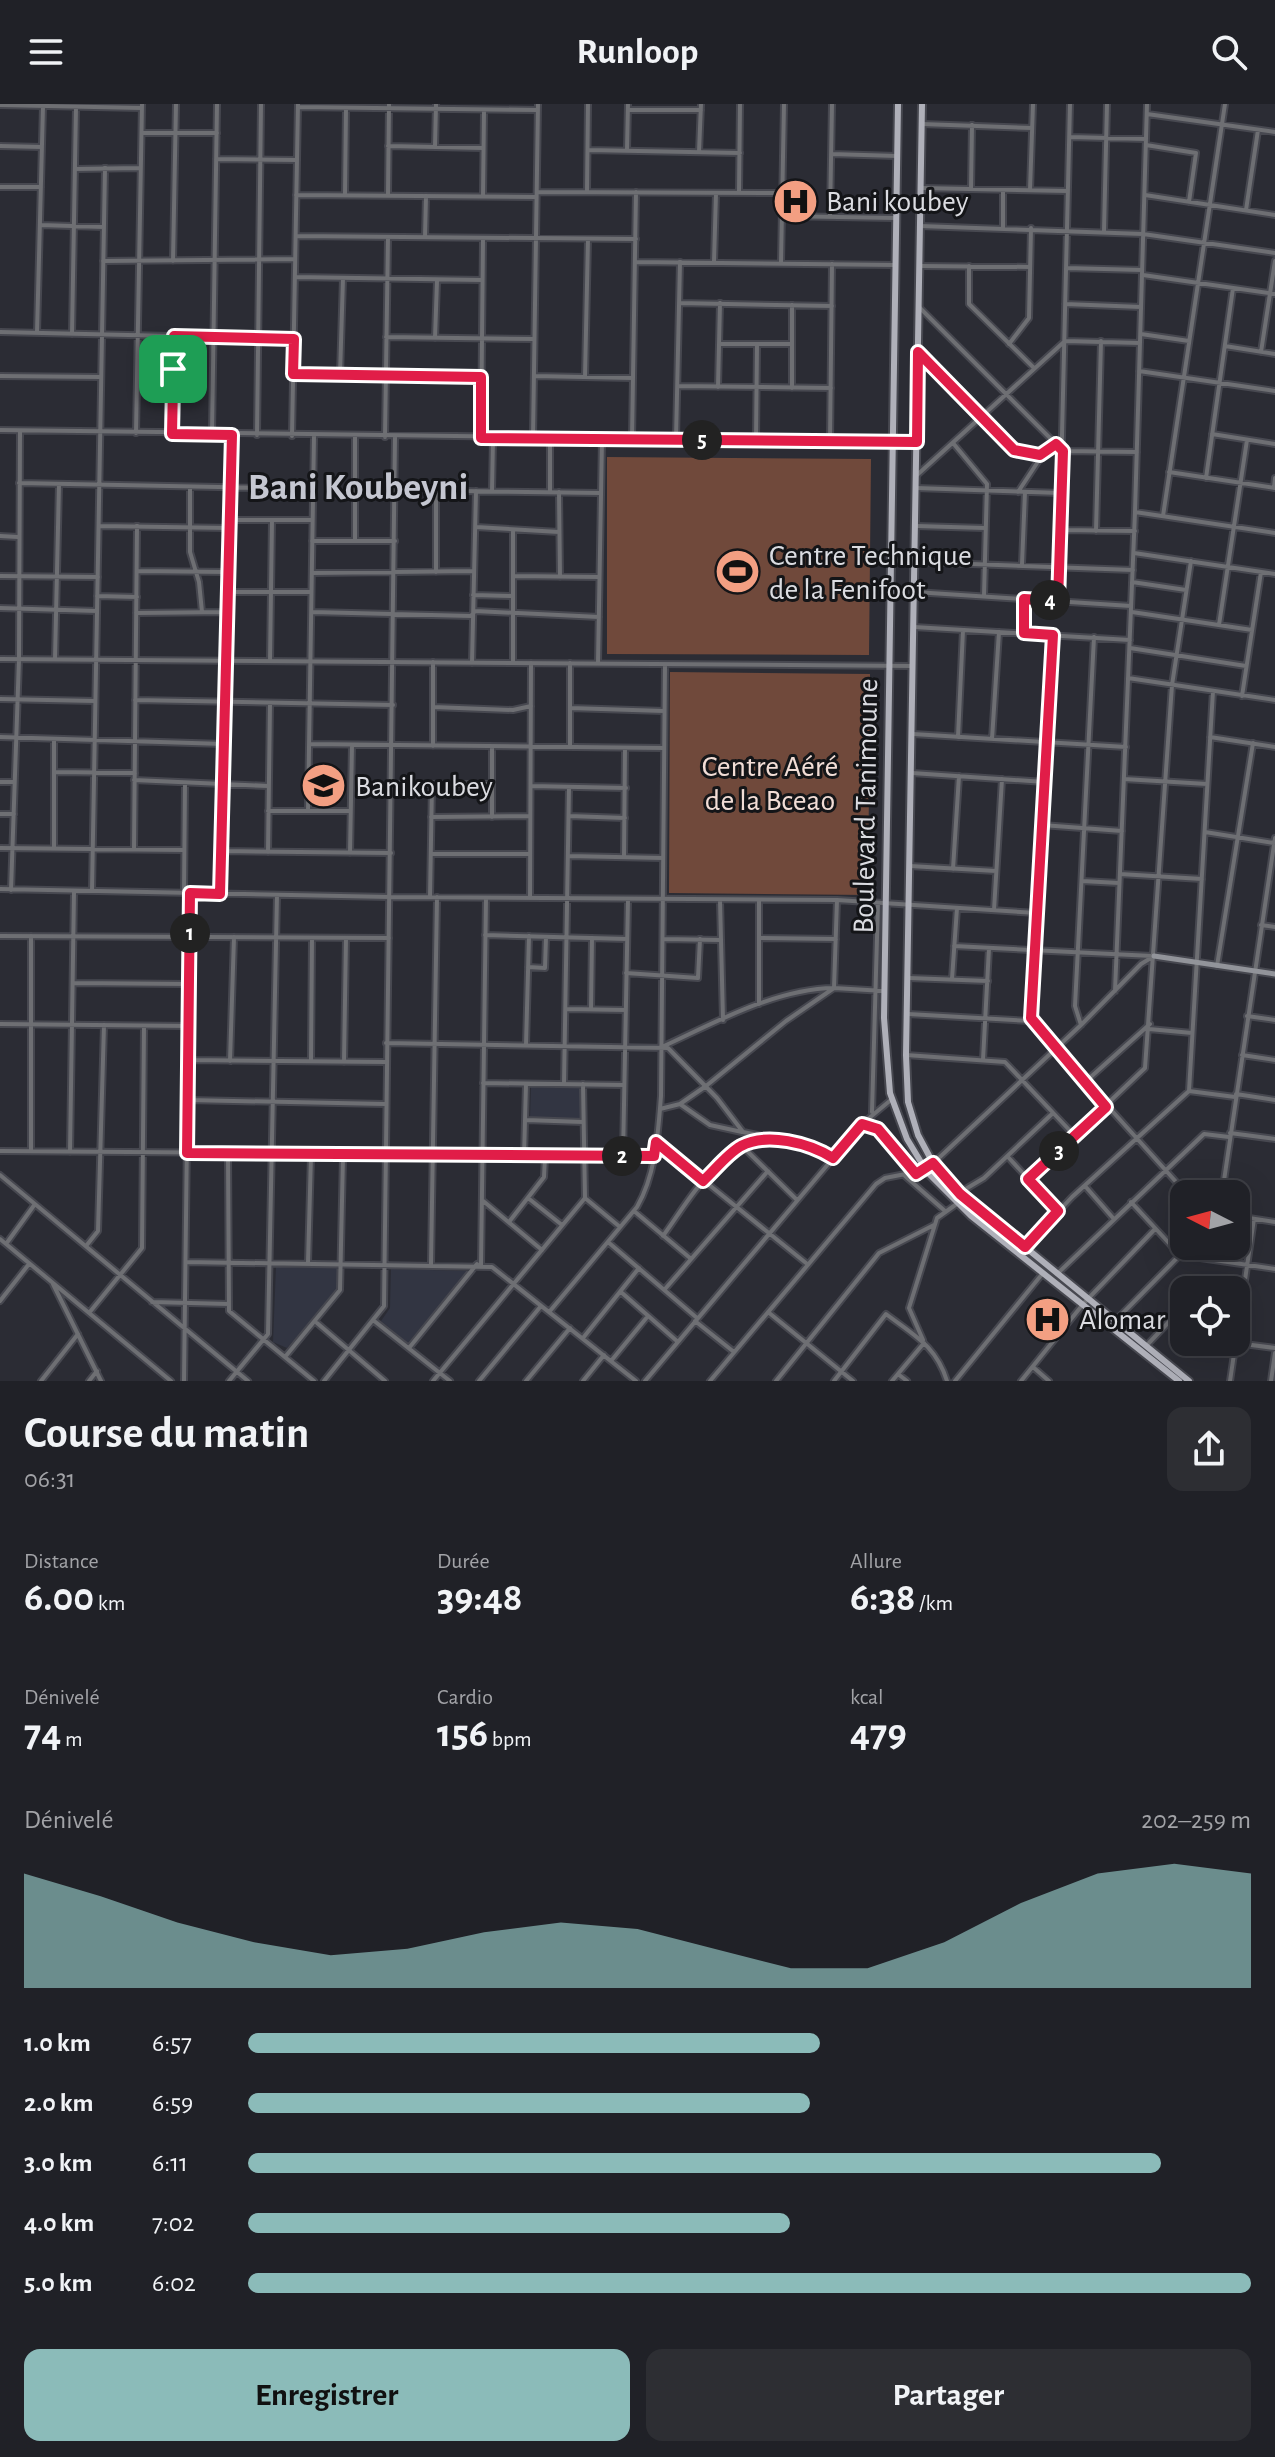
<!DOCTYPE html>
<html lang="fr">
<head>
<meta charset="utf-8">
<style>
  :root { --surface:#202127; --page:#2d2e33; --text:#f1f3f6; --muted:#a2a3a7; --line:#3d3e44; --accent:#8bbbb9 }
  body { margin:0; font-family:"Alegreya Sans",sans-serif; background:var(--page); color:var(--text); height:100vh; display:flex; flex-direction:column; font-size:30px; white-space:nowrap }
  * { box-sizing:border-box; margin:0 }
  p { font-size:26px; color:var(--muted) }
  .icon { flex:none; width:44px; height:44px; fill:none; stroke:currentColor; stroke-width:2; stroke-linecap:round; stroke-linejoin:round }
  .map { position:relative; height:1277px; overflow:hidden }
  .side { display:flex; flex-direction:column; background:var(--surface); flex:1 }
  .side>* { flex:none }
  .needle { width:52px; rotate:276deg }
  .controls { position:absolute; left:1170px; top:1076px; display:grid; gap:16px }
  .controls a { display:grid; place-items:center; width:80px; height:80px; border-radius:16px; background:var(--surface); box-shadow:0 8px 32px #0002,0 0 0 2px var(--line); font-size:40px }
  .pin { position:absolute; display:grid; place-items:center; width:68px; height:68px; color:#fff; margin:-34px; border-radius:16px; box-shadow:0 4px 12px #0006 }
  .km { position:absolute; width:40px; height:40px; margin:-20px; border-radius:50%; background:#222; color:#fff; font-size:22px; line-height:40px; text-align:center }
  .round { display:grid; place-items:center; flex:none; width:84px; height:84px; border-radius:16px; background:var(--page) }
  .summary { display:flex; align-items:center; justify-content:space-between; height:136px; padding:0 24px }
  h1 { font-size:44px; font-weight:700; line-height:60px }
  .metrics { display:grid; grid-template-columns:repeat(3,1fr); gap:12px; height:136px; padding:8px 24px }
  .metrics div { display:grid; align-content:center }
  .metrics b { font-size:40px; font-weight:700 }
  .metrics small { font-size:22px; font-weight:400 }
  .metrics p { font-size:22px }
  .chart { height:224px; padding:16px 24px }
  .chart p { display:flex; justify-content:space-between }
  .chart svg { width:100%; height:144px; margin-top:8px; fill:var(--accent); opacity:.7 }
  .cta { display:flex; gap:16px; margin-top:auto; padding:16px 24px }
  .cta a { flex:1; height:92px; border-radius:16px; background:var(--accent); color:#111; font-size:32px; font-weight:700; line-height:92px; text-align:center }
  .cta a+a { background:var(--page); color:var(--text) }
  ul { padding:0 24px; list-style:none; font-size:26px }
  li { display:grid; grid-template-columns:128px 96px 1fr; align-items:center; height:60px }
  li i { height:20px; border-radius:10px; background:var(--accent) }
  header { display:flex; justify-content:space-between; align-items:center; height:104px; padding:0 24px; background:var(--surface); font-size:36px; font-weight:700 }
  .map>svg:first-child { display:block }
  .built { fill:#323542 }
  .green { fill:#70493b }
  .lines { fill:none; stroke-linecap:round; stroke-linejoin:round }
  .street-casing { stroke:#474850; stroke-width:8 }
  .secondary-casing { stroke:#474850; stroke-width:9 }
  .primary-casing { stroke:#474850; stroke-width:10 }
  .street { stroke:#6e6f73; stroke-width:4 }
  .secondary { stroke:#92949a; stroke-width:5 }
  .primary { stroke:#afb0b9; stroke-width:6 }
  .route-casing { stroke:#fff; stroke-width:16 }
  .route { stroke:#e11d48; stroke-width:10 }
  .labels { text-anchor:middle; stroke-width:6; stroke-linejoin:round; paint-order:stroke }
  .poi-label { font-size:30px; fill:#dbdce1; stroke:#141518; text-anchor:start }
  .park-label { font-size:30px; fill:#f2ddd6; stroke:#141518 }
  .street-label { font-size:30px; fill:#dbdce1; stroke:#141518 }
  .district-label { font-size:38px; font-weight:bold; fill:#c5c7d1; stroke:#141518 }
</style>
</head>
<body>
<header><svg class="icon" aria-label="menu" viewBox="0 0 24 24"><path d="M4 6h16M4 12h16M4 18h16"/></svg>Runloop<svg class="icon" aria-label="search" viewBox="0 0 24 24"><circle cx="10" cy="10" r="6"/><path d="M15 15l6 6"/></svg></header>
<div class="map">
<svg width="1275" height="1277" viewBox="0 0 1275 1277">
  <rect width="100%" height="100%" fill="#2b2c34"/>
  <path class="built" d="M531,983L581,984L580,1015L530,1013Z
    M276,1163L338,1164L339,1186L287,1244L273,1238Z
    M391,1165L468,1167L408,1239L381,1217L390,1204Z"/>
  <path class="green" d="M607,353L871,355L869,551L607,550Z
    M670,568L870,570L868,791L669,789Z"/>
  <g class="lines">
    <defs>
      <path id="street" d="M0,1L142,4
        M298,3L538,6
        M628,6H701
        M1147,10L1275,28
        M922,20L1032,24
        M142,29H217
        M1070,33L1146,35
        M1146,41L1196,49L1189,98
        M0,42L42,43
        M388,42L483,44
        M435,43L436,0
        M588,46L740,49
        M627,46L628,0
        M699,48L701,0
        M831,50L897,52
        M216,55L297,56
        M75,65L140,64
        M0,83H41
        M921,84L1068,87
        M971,85L972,21
        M1030,86L1033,0
        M587,87L588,0
        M537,88L782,89
        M739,88L740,0
        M345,90L346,4
        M388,90L389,0
        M296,91L536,93
        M1145,91L1275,111
        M483,92L484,7
        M1246,106L1258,26
        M782,112L895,114
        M830,112L832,0
        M40,121L104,123
        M920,122L1143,130L1275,149
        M1003,124V86
        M1104,127L1107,0
        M296,132L636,135
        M425,133L426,92
        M103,157L295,155
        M173,157L176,0
        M635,158L895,161
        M714,158L716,89
        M781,159L784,0
        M921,162L1030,163
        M969,162V200L1034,264
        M1066,164L1142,166
        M1143,171L1275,190
        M295,173L482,176
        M679,199L832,202
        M1065,200L1141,203
        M919,203L1063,347L1137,348
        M0,228L294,235
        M37,229L43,2
        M72,230L76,3
        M1141,230L1189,237
        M386,233L534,235
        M435,234L437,177
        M719,240H792
        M1009,240L1029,214L1031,124
        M1225,242L1275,250
        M918,248L1014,346L1038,351L1056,340
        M1261,248L1275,157
        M1139,267L1275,287
        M293,270L481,273
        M340,271L343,174
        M0,272L101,273
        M534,272L633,274
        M585,273L588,135
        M678,282L831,284
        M718,283L720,199
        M792,284V201
        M0,326L917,338
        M136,329L142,0
        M172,330L174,232
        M212,330L217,0
        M1212,330L1275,340
        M257,331L261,0
        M292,332L298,0
        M385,333L388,134
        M481,334L483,135
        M533,334L538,0
        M550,334V388
        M632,335L636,88
        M676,335L680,158
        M756,336L757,240
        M830,337L832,160
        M953,339L987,380L984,492
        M1169,368L1275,384
        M917,371L1065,237L1140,239
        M1206,374L1233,184
        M19,379L312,385
        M190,383V448L199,478L202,508
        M916,384L1061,389
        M1274,384L1275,374
        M396,386L601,389
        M492,387L493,334
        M559,388L560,473
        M1018,388L1043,350
        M1135,408L1275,429
        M1163,412L1225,0
        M230,416H312
        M99,422L230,424
        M916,422L985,424
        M476,423L559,428
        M1061,426L1135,427
        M1096,427L1101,237
        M0,432L18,433
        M312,437H395
        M355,437V333
        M1134,449L1275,470
        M892,457L1133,466
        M1022,460L1025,388
        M137,467L229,468
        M436,468V387
        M312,469L473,467
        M0,472L98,473
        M513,472L599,473
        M1132,478L1186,486
        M228,488H311
        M915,488L1131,502
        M473,491L513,492
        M97,492L137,493
        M1058,497L1070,0
        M0,504L97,507
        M312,508L471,512L475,507L599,513
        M1132,508L1252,526
        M136,509L228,508
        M1219,521L1247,336
        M914,523L1130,536
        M1024,529V495
        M1053,531L1031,917L1187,1090
        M1130,544L1246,562
        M0,555L912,562
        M55,555L59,380
        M270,557L272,416
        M472,559L476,387
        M513,559V426
        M598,559L602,335
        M1128,574L1275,596
        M1242,592L1261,468
        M0,595L95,597
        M135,596L393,601
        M433,603L513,606L531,602
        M570,604L664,607
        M913,630L1126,643
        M0,633L224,640
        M958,633L963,526
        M1210,633L1275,643
        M992,635L999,528
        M309,640L664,644
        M433,642V558
        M570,643V559
        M55,668L135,669
        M912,669L1045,678
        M1124,675L1207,680
        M134,676L268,682
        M0,678H14
        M392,680H492
        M531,682L626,684
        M268,707H350
        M308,707L314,332
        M0,710H14
        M569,712L625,714
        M431,713L530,712
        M492,713V643
        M1042,721L1122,727
        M1205,728L1274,739
        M0,744L184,746
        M54,744V635
        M134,745L137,422
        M222,747L391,749
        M268,748L270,600
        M350,749L352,641
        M431,750H530
        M568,752L663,754
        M624,753L625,644
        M910,762L996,767
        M953,765L959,672
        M1120,770L1202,775
        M1082,777L1119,779
        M0,785L390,793L837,796L1037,809
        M11,786L19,555L20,327
        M92,787L105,64
        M184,789L185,679
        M220,790L232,331
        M430,793L432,680
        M530,794L531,559
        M720,796L723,916
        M759,796V900
        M994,806L1002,675
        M1261,821L1275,823
        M485,831L627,835
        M0,832L389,834
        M31,832V1047
        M759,834L836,835
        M663,835L720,836
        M954,842L1152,852
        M1217,862L1253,639
        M528,863L545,864L546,833
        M626,869L698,874L700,835
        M909,874L988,877
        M952,875L957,804
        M73,879L189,880
        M1115,887L1135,408L1147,0
        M566,905L626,906
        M591,905L592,834
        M908,910L1031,917
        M1247,912L1275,916
        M0,920L189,922
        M1081,921L1075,902L1094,533
        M1149,925L1192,929
        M386,939L668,944L717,994L743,1028L811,1042L833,1054
        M526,941L529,832
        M664,942C716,918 775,885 834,884L837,796
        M906,951L1005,958L1075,1032
        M1242,951L1275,956
        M188,956L386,958
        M983,956L989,844
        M230,957L234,833
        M311,957L312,834
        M344,958L346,834
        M483,979L624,981
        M1084,979L1150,920
        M564,980L569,683
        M1189,987L1235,993
        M1236,990L1275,996
        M188,996L385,1000
        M680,1000L710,1021L742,1028
        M660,1005L680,1000L706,982L786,917L834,884L884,887
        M872,1008L878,799
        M526,1016L583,1018
        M862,1020L878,1025L916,1070
        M1230,1029L1275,1035
        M656,1038L806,1159
        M742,1042L797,1096
        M0,1047L654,1052
        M70,1048L74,788
        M228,1050L229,1207L314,1277
        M623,1052L628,796
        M524,1053L526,980
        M1008,1053L1058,1107
        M0,1071L248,1277
        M905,1072L945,1107
        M1028,1075L1145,964L1172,581L1191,457
        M1085,1082L1113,1114
        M959,1089L984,1074L1053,1009
        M1222,1090L1275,734
        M528,1094L562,1121
        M585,1094L620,1123
        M482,1096L542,1146
        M1131,1098L1180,1151
        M634,1107L690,1154
        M1236,1112L1275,1118
        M509,1118L544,1073L545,1053
        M663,1132C690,1095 720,1038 771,1037
        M0,1135L171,1277
        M608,1138L697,1214
        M6,1140L35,1100
        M86,1142L98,1127L104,921
        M1026,1142L1072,1093L1189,987L1213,587
        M186,1158L492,1163L636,1277
        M308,1159L311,1051
        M431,1160L437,793
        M481,1161L486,794
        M1057,1170L1204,1030L1229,1033
        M53,1180L101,1277
        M665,1185L768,1067
        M621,1188L678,1238
        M0,1197L29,1160
        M152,1198L229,1200
        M550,1207L637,1103C656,1070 658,1029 661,992L665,561
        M768,1208L853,1277
        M89,1209L142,1144L144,922
        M373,1216L450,1277
        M695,1217L734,1248
        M1115,1217L1180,1151L1275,1165
        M317,1219L385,1277
        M583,1234L639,1164
        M923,1236L909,1204L937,1114L958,1099
        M1236,1239L1275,1244
        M1147,1241L1184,1202
        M409,1244L477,1160
        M285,1253L340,1186L343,1052
        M611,1257L648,1212
        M1033,1263L1049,1277
        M898,1270L907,1277
        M41,1277L78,1230
        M89,1277L97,1267
        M184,1277L190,789
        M229,1277L268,1230L277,791
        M324,1277L384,1202L395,333
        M433,1277L585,1094L583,980
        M479,1277L541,1202
        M526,1277L570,1224
        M583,1277L604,1251
        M645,1277L862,1020L892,995
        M710,1277L876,1080L885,1074L926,1066L1081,921L1141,860L1154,852
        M776,1277L879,1149L934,1121
        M834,1277L886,1210C915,1232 936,1242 947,1277
        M892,1277L924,1239
        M955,1277L1043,1169
        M1021,1277L1084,1199L1155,1125
        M1230,1277L1254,1115
        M1271,1277L1275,1249"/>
      <path id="secondary" d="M1154,852L1275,870"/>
      <path id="primary" d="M898,0L884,914L890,989L907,1035L927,1068L971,1112L1179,1277
        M922,0L906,951L908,998L918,1031L933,1059L959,1089L1189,1277"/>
    </defs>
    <use href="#street" class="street-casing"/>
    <use href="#secondary" class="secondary-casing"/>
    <use href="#primary" class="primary-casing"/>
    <use href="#street" class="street"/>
    <use href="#secondary" class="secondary"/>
    <use href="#primary" class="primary"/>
  </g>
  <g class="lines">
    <defs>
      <path id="route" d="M174,232L294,235L293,270L481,273V334L917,338L918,248L1014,346L1040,351L1056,340L1063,347L1058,497L1024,495V529L1053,531L1031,914L1106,1003L1028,1075L1058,1107L1025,1143L960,1090L933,1059L916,1070L878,1025L862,1020L833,1054C809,1039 767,1028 741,1042C727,1050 715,1066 703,1077L656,1038L654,1052L187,1049L190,789L220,790L232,331L172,330Z"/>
    </defs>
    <use href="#route" class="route-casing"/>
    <use href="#route" class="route"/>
  </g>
  <defs>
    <symbol id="hospital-disc" viewBox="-11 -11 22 22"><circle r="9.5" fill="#f39f82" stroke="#141518"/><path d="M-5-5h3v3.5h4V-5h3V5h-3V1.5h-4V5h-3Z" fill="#111"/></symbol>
    <symbol id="stadium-disc" viewBox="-11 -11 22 22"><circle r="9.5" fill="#f39f82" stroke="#141518"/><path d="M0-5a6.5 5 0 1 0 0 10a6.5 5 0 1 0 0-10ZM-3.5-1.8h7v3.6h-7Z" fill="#111"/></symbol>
    <symbol id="university-disc" viewBox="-11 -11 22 22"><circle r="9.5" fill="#f39f82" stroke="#141518"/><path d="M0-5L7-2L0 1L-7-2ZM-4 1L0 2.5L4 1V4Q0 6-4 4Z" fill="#111"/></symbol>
  </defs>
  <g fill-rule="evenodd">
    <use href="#hospital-disc" x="770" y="72" width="51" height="51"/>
    <use href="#stadium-disc" x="712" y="442" width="51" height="51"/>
    <use href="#university-disc" x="298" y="656" width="51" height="51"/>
    <use href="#hospital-disc" x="1022" y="1190" width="51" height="51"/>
  </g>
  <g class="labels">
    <g class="poi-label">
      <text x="826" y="107">Bani koubey</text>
      <text x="769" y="461">Centre Technique<tspan x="769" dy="34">de la Fenifoot</tspan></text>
      <text x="355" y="692">Banikoubey</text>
      <text x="1079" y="1225">Alomar</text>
    </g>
    <g class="park-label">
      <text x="770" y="672">Centre Aéré<tspan x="770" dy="34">de la Bceao</tspan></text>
    </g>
    <g class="street-label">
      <text transform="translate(865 702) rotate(-89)" y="10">Boulevard Tanimoune</text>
    </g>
    <g class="district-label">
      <text x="358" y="395">Bani Koubeyni</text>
    </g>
  </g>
</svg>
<div class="controls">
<a><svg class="needle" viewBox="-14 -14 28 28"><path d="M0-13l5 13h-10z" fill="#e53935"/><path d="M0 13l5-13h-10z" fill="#a2a3a7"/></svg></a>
<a><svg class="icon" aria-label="locate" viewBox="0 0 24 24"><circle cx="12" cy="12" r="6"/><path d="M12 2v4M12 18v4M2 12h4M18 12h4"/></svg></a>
</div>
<div class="pin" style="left:173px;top:265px;background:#1e9e55"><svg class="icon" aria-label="arrive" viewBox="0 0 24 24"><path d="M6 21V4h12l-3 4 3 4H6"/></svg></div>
<b class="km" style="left:190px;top:829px">1</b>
<b class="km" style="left:622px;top:1052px">2</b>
<b class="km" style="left:1059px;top:1047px">3</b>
<b class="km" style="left:1050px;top:496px">4</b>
<b class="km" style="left:702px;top:336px">5</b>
</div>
<section class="side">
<div class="summary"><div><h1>Course du matin</h1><p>06:31</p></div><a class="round"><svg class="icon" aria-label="share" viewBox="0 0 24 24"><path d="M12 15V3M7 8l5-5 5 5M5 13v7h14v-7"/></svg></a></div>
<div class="metrics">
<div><p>Distance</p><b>6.00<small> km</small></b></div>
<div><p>Durée</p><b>39:48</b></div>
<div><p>Allure</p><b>6:38<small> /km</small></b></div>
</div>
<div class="metrics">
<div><p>Dénivelé</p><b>74<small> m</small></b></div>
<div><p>Cardio</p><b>156<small> bpm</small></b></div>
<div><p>kcal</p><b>479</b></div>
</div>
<div class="chart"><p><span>Dénivelé</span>202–259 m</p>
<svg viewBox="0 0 160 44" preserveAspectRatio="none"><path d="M0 44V9L10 16L20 24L30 30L40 34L50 32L60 27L70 24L80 26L90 32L100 38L110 38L120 30L130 18L140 9L150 6L160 9V44z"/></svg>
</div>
<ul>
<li><b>1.0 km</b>6:57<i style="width:57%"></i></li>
<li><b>2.0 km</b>6:59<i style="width:56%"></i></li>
<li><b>3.0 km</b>6:11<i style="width:91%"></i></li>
<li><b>4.0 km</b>7:02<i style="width:54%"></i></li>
<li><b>5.0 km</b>6:02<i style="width:100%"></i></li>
</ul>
<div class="cta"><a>Enregistrer</a><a>Partager</a></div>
</section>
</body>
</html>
